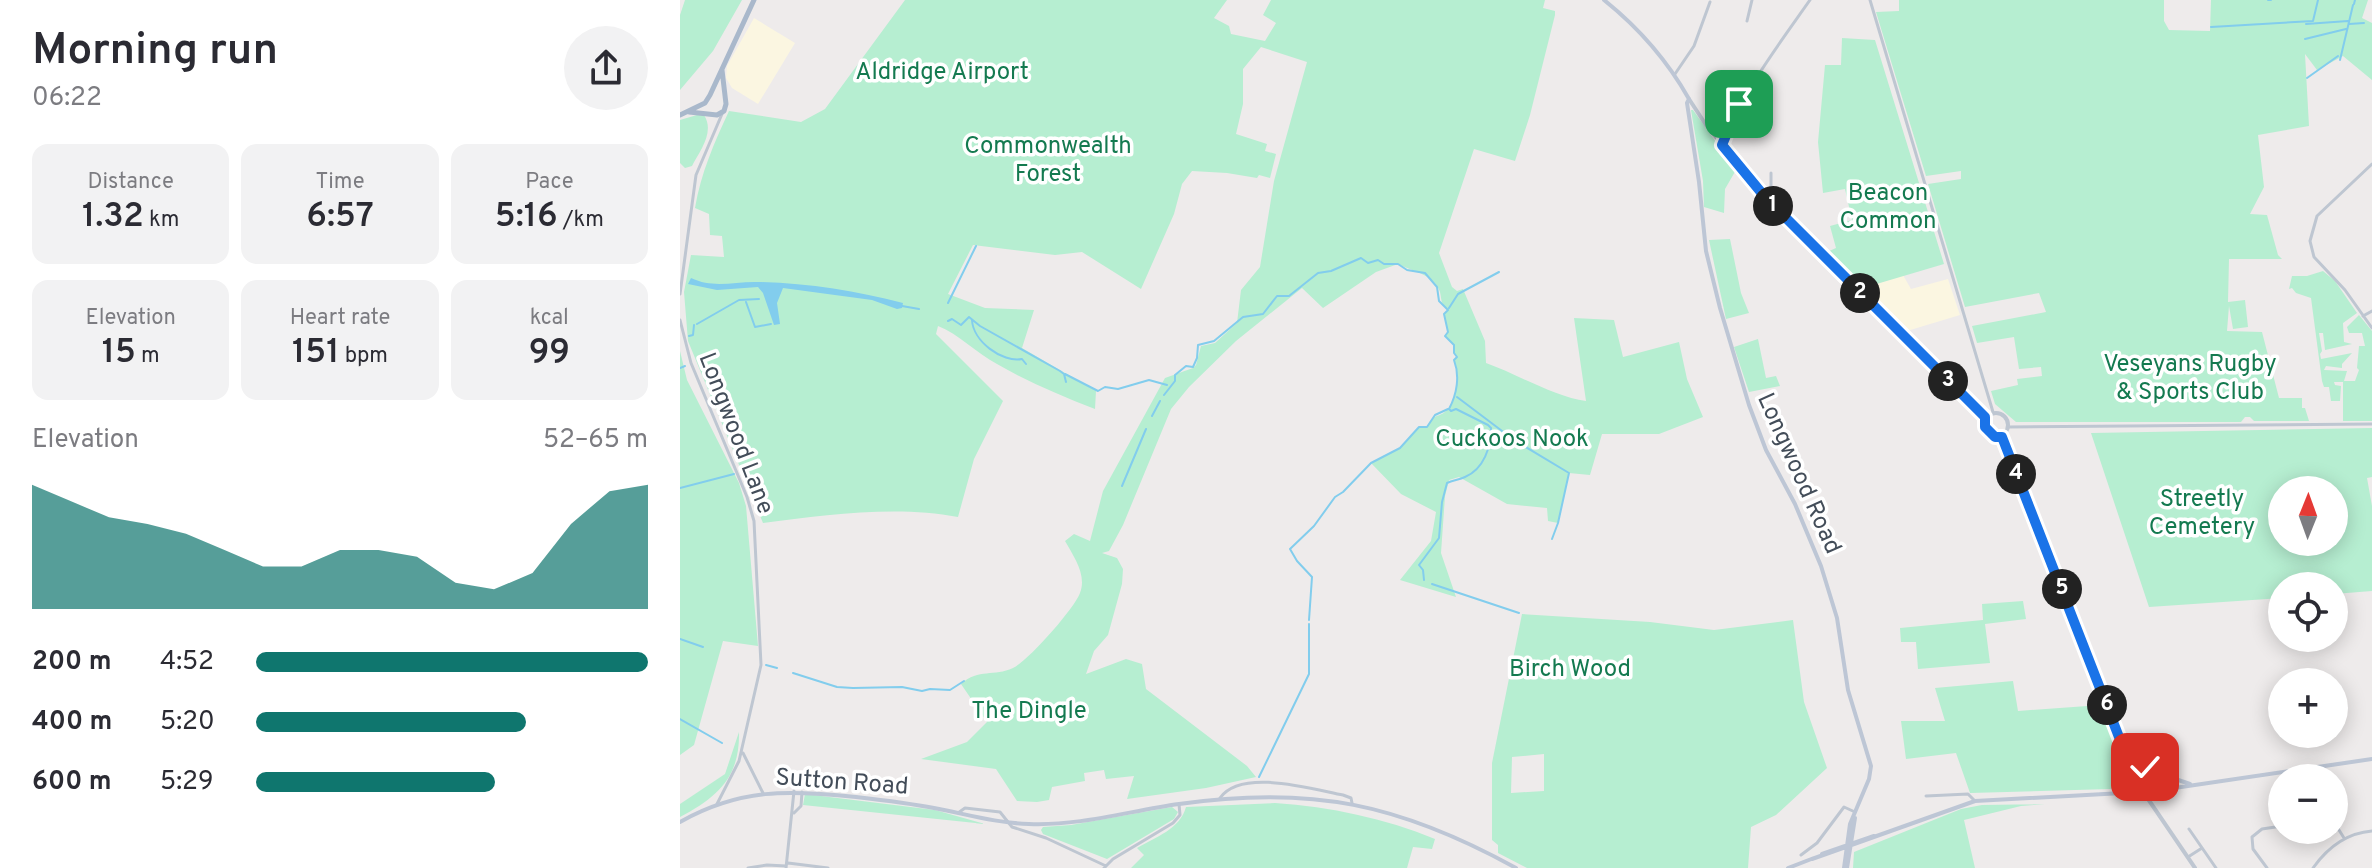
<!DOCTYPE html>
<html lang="en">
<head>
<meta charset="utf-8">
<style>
  :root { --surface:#fff; --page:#f2f2f3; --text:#2b2b33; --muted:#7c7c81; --accent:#0f766e }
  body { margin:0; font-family:Overpass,sans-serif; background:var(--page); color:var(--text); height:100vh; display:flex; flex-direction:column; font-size:30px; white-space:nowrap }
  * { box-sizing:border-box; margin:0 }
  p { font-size:26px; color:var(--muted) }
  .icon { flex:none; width:44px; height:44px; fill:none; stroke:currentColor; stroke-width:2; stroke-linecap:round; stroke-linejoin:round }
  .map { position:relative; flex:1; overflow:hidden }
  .sheet { display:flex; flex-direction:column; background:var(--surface); width:680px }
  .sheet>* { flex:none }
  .needle { width:52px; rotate:1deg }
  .fabs { position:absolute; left:1588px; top:476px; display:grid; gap:16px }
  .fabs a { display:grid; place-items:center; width:80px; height:80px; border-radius:50%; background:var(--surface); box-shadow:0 4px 20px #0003; font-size:40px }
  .pin { position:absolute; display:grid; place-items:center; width:68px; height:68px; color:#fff; margin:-34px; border-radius:16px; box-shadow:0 4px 12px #0006 }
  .km { position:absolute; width:40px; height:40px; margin:-20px; border-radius:50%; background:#222; color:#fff; font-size:22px; line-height:40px; text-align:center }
  .round { display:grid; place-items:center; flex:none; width:84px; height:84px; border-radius:42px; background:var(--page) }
  .summary { display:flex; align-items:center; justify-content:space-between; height:136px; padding:0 32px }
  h1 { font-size:44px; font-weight:600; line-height:60px }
  .stats { display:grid; grid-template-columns:repeat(3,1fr); gap:12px; height:136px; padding:8px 32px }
  .stats div { display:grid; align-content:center; border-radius:16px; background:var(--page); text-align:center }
  .stats b { font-size:34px; font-weight:600 }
  .stats small { font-size:22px; font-weight:400 }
  .stats p { font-size:22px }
  .chart { height:224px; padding:16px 32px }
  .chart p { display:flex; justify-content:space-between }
  .chart svg { width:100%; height:144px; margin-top:8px; fill:var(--accent); opacity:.7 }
  ul { padding:0 32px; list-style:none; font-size:26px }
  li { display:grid; grid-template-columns:128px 96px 1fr; align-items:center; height:60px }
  li i { height:20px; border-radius:10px; background:var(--accent) }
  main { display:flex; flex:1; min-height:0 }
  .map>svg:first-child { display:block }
  .commercial { fill:#fbf6e1 }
  .green { fill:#b6eed1; fill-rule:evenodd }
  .water { fill:#82cded }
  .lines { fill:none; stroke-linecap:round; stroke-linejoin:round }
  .stream { stroke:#82cded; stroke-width:2 }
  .minor { stroke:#bec6d1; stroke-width:3 }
  .tertiary { stroke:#bec6d1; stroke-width:4 }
  .secondary { stroke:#bdc6d5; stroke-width:4 }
  .primary { stroke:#a9b8cb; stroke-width:5 }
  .route-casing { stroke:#fff; stroke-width:16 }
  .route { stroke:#1a73e8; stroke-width:10 }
  .labels { text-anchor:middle; stroke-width:7; stroke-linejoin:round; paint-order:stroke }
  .park-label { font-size:24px; fill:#147a50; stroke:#fff }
  .street-label { font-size:24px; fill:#434d59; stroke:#fff }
</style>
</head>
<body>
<main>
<section class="sheet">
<div class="summary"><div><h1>Morning run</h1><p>06:22</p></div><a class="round"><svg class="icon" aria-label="share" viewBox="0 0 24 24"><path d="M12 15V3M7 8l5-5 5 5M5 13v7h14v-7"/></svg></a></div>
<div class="stats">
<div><p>Distance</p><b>1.32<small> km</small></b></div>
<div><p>Time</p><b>6:57</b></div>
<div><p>Pace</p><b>5:16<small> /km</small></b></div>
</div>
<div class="stats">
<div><p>Elevation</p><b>15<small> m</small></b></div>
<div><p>Heart rate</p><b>151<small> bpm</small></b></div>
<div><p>kcal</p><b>99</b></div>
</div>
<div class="chart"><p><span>Elevation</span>52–65 m</p>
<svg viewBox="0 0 160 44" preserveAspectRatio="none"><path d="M0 44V6L10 11L20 16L30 18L40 21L50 26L60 31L70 31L80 26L90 26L100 28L110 36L120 38L130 33L140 18L150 8L160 6V44z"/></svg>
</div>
<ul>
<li><b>200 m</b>4:52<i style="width:100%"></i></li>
<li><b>400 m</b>5:20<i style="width:69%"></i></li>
<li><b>600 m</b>5:29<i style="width:61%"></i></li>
</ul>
</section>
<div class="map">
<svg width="1692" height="868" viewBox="0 0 1692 868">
  <rect width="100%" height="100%" fill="#eeebeb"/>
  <path class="commercial" d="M74,18L115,43L78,104L52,88L46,78L47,66Z
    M1223,275L1231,289L1268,279L1280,315L1227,331L1184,288Z"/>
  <path class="green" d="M5,0H62L33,51L0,90V15Z
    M225,0H547L534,18L549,26L551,34L585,41L596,23L583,15L591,0H865L863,8L875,11V15L850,115L835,161L794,149L759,253L772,287L777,291L783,289L805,341L806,363C837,374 875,397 906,401L894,318L934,320L943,357L999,342L1007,379L1023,417L979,434H922L910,475L889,473L878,523L868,521L867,508L827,504L779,477L769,480L765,496L761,553L776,597L720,580L751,541L756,512L721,494L691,463L720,448L739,427H747C754,412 758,419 767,410C778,399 780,374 774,360L777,357L774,353V345L765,336L768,332L764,314L768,310C760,302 762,301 760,292C755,275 732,271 718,264L696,272L643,308L622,288L556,341L509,387L491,409L443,525L429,551L422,553L437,558L443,569L442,584L428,635L414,651L406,674L446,659L462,664L466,689L567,766L576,777L526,788L447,799L454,776L426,779L424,770L404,773L405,781L372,787L369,800L357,802L337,801L316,769L241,759L287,742L307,722L281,684C299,668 314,677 333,668C348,661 394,609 400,593C407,575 394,557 385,541L394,534L410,541L423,491L485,378L513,368L516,365L521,346L535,343L557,323L561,290L580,267L594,181L627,62L581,47L563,69V104L556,134L587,144L585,151L596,154L590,178L579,175L577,178L547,173L512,171L502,184L494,214L461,289L402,252L375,255L293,245L268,294L305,308L354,310L342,348L416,391L415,409C382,396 348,382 317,364C296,353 279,334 258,326L256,334L323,401L294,459L278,517C217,505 144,515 83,523L8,341L4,292L11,255L44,257L42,236L30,235L29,214L15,208C21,173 34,143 49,111L121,122L145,109Z
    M1219,0H1484V21L1489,30L1530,31L1531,0H1688L1682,18L1692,23V80L1663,56L1637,70L1625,54L1629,126L1578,135L1584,187L1570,214L1587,215L1598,255L1602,259H1549L1548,302L1565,300L1568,327L1553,329L1549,306L1547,331L1582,332L1599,398H1622V408H1625L1629,421H1574L1570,417H1565L1561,422H1336L1315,404L1311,391L1338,385L1337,379L1362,376L1361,367L1339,369L1334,337L1297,343L1292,326L1366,312L1359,293L1285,307L1248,184L1281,179V171L1246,176L1196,12L1219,11Z
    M1162,38L1195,40L1264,264L1183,288L1147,252L1156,248L1150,226L1172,220L1165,189L1143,193L1138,142L1145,65H1161Z
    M1011,110H1013L1056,170L1045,189L1044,213L1024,207L1023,181Z
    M17,115H24C35,132 20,151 12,166L5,168L0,163V120Z
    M1050,239L1061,293L1069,313L1046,319L1029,240Z
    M1643,271L1655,281L1677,313L1663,323L1664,342L1672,344L1645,350L1643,333H1639L1642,351L1640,354L1641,359L1672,353L1662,364V368L1646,366L1644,370L1667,371L1664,381H1675L1679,370L1677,368L1679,346H1685L1682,333H1669L1667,327L1679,315L1692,331V421H1663V382H1654L1655,385L1661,386L1660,401H1651L1649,387H1644L1642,381L1631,298L1616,293L1612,288L1609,289L1612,276H1627Z
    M1078,339L1086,378L1096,376L1100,386L1069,392L1054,347Z
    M0,351L7,380L59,483L66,506L78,646L43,641L14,745L0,755Z
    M1692,428V477L1687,478L1692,506V591L1654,594V586H1602V598L1469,607L1411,433ZM1602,490H1654V542H1602Z
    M1343,601L1346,619L1305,624L1310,663L1238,669L1236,642H1221L1220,628L1303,620L1302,604Z
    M842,614L970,622L1034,630L1113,620L1124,702L1147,768L1096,815L1071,827L1068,868H847L818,853V845L812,840V763ZM864,754V791L831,793L832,757Z
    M1333,681L1338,711L1421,705L1438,759L1447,778L1444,786L1430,789L1290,793L1276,753L1226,759L1221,721H1265L1255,688Z
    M59,732C60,777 38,797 0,817V804L45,774Z
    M125,794L255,810L305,824L123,805Z
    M595,803C651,807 704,818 755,839L752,849L733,847L727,868H451L464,855L457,848C476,837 500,829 506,807Z
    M1365,804L1341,806L1284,820L1295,868H1173L1174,852L1281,809L1302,805Z
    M492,807L498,812L494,819L427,859L363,834L361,830L363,827L391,825Z"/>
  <path class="water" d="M11,278C34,289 55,281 79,282C127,283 177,291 223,303L222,308L217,309L192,300L103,288L97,303L100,324L94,325L83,293L78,287L37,290L8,284Z"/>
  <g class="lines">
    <path class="stream" d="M1588,0H1591
      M1674,4L1675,0
      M1626,24L1668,21
      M1669,24L1684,23
      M1531,27L1633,21L1638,0
      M1625,39L1666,29
      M1660,60L1673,5
      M1627,78L1658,56
      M66,302L75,327L91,324
      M268,303L296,246
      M222,306L239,309
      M769,308L778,294L819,272
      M292,320C293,341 322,363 342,359L346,364
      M268,321L272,319L281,325L289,317L300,326L380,371L384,374L386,382
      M17,324L59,300L79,299
      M9,336L13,335L14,325
      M0,368L5,366
      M385,374L418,391L425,387L438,389L469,380L487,385
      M484,395L495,381V375L506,366L513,367L517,358L518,345L534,341L563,317L583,314L597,296H609L638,273L651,271L681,258L688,263L698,260L704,264H718L727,270L745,273L757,287L759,301L768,310L764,314L768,332L765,336L774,345V353L777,357L774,360C780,376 777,394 769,409L771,411L776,409L808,425L811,428C811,447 804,469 785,477C779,480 773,480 767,483L762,502L759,538L739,565L743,570L744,580
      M777,397L834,440L889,473L878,523L872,539
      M472,416L480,401
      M442,486L466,429
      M0,488L54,474
      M752,584L839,613
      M629,620L632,577L617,561L610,549L634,526L655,497L663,492L691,463L720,448L739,427H747L755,415L768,409
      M0,639L23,647
      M86,665L97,668
      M113,673L157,687L173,688L222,687L242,691L250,689L270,690L284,681
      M0,719L42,743
      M579,777L629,674V624"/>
    <path class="minor" d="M1190,0L1313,412
      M1067,21L1072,0
      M995,74L1014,46L1030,2
      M1042,145C1063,91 1097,47 1130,0
      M1692,164L1637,216L1630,241L1634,257L1665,290L1692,328
      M1085,197L1091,186V173
      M0,294L16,175L42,114
      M1683,316L1692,311
      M0,320L11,363L67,497L74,521L81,665L59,761L37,804
      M1328,427L1692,424
      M63,753L83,793
      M1246,796L1288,794L1295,801
      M540,798C561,768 632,789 663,795L671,798L672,803
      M114,813L121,806L122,792
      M278,813L285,808L320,812L332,827L366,838L426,866
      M1654,822L1664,838
      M1509,829L1536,868
      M1121,855L1137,843L1164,807L1175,812
      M1508,857L1522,848
      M108,863L148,868
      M68,868L87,865L106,866
      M106,868L114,791
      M424,868L433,859L493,823L500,815L499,804
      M1587,868L1573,849L1572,837L1582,829L1602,826
      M1633,868C1648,847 1666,833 1692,831"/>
    <path class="tertiary" d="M1009,99L1026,125L1085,197L1305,417
      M1304 425a12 12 0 1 1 24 0a12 12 0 1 1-24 0Z
      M1322,437L1457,780
      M1448,757L1472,770
      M1466,796L1515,868"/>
    <path class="secondary" d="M924,0C959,28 987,60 1009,99L1007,103L1019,182L1026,251L1040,308L1069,405L1086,450L1115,504L1141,566L1157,618L1168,690L1191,766L1189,779L1170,824L1164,868
      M1479,774L1483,784L1480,792L1469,796L1461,792L1456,783C1459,774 1463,771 1472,771L1510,784
      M1481,790L1692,759
      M0,822C60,788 109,790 176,797C202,800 228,803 254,808C286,814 316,823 349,824C400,826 449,811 499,804C631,785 720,804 836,868
      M1142,854L1194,836
      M1132,859L1295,801L1461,792
      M1108,868L1134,858
      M1167,868L1175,818"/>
    <path class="primary" d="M9,112L37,115L44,111L46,104L42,70
      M0,115L25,103L30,95L74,0"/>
  </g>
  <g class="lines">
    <defs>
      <path id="route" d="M1059,104L1042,145L1085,197L1305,417V427L1315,437H1322L1446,755L1465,767"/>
    </defs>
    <use href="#route" class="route-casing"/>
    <use href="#route" class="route"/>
  </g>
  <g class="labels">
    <g class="park-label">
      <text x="262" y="79">Aldridge Airport</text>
      <text x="368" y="153">Commonwealth<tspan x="368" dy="28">Forest</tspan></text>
      <text x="1208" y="200">Beacon<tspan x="1208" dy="28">Common</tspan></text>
      <text x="1510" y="371">Veseyans Rugby<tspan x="1510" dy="28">&amp; Sports Club</tspan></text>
      <text x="832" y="446">Cuckoos Nook</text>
      <text x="1522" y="506">Streetly<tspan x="1522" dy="28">Cemetery</tspan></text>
      <text x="890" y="676">Birch Wood</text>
      <text x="349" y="718">The Dingle</text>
    </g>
    <g class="street-label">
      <text transform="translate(57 433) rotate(69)" y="8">Longwood Lane</text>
      <text transform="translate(1120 473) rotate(66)" y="8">Longwood Road</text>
      <text transform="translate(162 781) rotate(4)" y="8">Sutton Road</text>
    </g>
  </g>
</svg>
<div class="fabs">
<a><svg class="needle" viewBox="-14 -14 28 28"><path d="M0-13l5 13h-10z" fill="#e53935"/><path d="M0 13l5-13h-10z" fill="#7c7c81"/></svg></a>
<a><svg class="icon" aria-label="locate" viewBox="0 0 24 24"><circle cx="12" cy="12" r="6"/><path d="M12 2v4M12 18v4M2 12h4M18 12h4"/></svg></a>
<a>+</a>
<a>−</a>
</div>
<div class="pin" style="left:1059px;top:104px;background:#1e9e55"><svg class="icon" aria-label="arrive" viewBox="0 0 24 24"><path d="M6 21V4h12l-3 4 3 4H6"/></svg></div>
<div class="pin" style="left:1465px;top:767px;background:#d93025"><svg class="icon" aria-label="check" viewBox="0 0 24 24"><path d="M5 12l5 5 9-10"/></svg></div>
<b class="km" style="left:1093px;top:206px">1</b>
<b class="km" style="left:1180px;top:293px">2</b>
<b class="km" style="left:1268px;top:381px">3</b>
<b class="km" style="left:1336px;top:474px">4</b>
<b class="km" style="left:1382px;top:589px">5</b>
<b class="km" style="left:1427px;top:705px">6</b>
</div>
</main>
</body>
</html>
